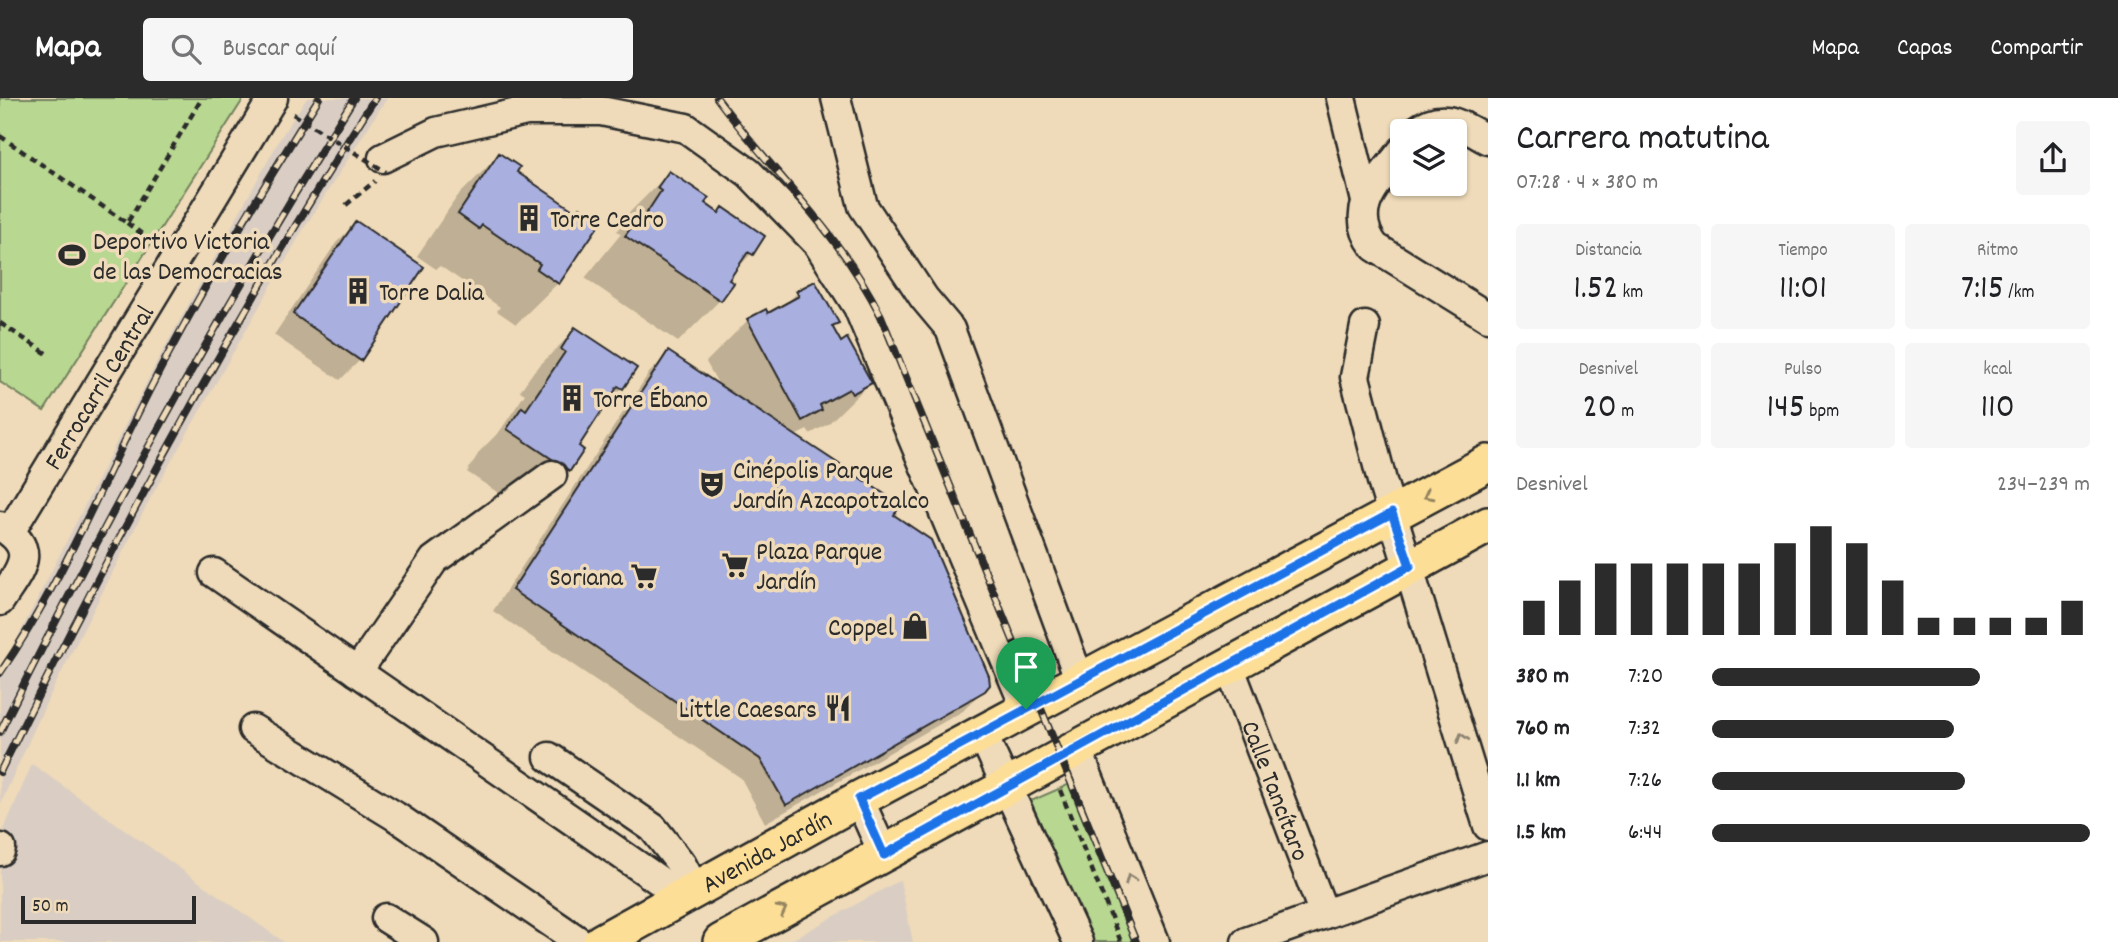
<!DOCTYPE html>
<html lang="es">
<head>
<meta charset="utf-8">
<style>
  :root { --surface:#fff; --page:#f6f6f6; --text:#202124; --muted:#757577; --accent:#2b2b2b }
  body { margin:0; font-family:Dekko,sans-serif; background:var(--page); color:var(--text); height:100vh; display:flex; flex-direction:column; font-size:26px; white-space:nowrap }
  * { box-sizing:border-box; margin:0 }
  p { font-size:23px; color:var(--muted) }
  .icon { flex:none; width:38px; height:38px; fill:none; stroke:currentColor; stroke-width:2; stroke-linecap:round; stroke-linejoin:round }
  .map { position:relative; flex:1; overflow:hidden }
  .side { display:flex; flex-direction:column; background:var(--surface); width:630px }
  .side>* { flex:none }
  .controls { position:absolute; left:1390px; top:21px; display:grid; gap:14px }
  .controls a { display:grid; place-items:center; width:77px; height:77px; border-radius:7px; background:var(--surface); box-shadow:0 2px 5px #0004; font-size:35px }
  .scale { position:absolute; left:21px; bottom:18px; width:175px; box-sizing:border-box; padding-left:7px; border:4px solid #2b2b2b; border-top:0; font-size:19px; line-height:24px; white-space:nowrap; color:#2b2b2b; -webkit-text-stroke:5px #efdbb9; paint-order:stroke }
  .pin { position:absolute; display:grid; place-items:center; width:60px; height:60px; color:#fff; margin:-72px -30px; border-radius:50% 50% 50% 0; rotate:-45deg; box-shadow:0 0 7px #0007 }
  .pin .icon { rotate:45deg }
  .round { display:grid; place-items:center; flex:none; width:74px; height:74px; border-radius:7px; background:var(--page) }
  .summary { display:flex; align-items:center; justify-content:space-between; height:119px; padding:0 28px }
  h1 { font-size:38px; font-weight:600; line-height:52px }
  .stats { display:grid; grid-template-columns:repeat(3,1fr); gap:10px; height:119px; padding:7px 28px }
  .stats div { display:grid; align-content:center; border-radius:7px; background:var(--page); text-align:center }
  .stats b { font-size:35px; font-weight:600 }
  .stats small { font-size:19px; font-weight:400 }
  .stats p { font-size:19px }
  .chart { height:196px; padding:14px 28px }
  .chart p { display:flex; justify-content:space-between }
  .chart svg { width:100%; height:126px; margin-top:7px; stroke:var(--accent); stroke-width:6 }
  ul { padding:0 28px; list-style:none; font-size:23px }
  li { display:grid; grid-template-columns:112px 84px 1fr; align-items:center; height:52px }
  li i { height:18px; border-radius:9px; background:var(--accent) }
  header { display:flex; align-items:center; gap:42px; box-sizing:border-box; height:98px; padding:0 35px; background:var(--accent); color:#fff }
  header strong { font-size:33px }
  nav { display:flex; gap:38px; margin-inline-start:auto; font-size:24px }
  .search { width:490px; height:63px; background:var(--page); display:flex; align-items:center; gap:18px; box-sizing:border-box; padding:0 24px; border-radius:7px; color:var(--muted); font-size:26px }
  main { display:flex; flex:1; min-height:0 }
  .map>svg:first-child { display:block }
  .built { fill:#dacec4 }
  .green { fill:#b8d790; stroke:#72815e; stroke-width:2 }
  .shadow { fill:#0003 }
  .building { fill:#a9afdf; stroke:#2b2b2b; stroke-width:2 }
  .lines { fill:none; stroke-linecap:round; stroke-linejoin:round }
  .minor-casing { stroke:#2b2b2b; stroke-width:33 }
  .major-casing { stroke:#2b2b2b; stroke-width:40 }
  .path { stroke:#2b2b2b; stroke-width:4.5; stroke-dasharray:7 5; stroke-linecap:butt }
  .minor { stroke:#efdbb9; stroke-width:28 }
  .major { stroke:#fdde96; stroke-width:35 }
  .rail-casing { stroke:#2b2b2b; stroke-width:8 }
  .rail { stroke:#efdbb9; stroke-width:5; stroke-dasharray:16; stroke-linecap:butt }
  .path-bridge { stroke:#2b2b2b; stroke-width:4.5; stroke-dasharray:7 5; stroke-linecap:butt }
  .oneway { stroke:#948460 }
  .oneway2 { stroke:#8d8372 }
  .route-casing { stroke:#fff; stroke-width:14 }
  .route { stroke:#1a73e8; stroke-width:9 }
  .labels { text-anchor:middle; stroke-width:7; stroke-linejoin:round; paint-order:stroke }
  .poi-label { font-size:26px; fill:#2b2b2b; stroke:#efdbb9; text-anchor:start }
  .street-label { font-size:26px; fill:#2b2b2b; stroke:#efdbb9 }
</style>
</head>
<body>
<header>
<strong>Mapa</strong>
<div class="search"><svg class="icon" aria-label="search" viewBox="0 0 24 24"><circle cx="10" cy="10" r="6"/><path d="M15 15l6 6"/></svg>Buscar aquí</div>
<nav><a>Mapa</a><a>Capas</a><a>Compartir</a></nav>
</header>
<main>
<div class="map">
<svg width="1488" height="844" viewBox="0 0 1488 844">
  <rect width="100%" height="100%" fill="#efdbb9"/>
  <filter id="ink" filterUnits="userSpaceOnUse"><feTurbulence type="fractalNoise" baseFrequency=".0143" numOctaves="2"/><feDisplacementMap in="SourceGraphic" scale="14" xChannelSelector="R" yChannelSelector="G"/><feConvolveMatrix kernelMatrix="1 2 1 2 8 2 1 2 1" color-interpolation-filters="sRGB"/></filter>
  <g filter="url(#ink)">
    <path class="built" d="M307,0H387L303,132L151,399L49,599L0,707V575L159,260L281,39Z
      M32,666L284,844H0V740Z
      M900,782L913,844H788L795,840Z"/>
    <path class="green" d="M0,0H244L44,313L0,284Z
      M1086,679L1152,844H1088L1031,703Z"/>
    <path class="shadow" d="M499,57L515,74L558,185L516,226L497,213L500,209L440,168L436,171L417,158L457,99Z
      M669,75L751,156L731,177L720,202L678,244L585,180L621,136L617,133L627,117Z
      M356,125L360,262L340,282L274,237L336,145Z
      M797,195L837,225L831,230L870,285L828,326L810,336L807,332L795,338L891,417L983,592L963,613L765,725L741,680L493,513L649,275L669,255L720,289L706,264L748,222L768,217L784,208Z
      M576,231L634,271L622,290L601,311L576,348L582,352L569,372L527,414L467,374L480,353L500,333L525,296L520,293L534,273Z"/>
    <path class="building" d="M499,55L520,69L517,74L576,114L580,109L601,124L559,186L537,171L540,166L482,127L479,131L458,116Z
      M669,73L709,100L705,105L719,115L723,109L765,138L753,157L748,154L729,182L734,185L721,203L625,138L638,120L642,122L661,93L657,90Z
      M356,123L424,169L361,263L293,216Z
      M815,183L839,225L832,228L841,244L847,240L872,285L852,296L849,291L820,307L822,312L802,323L747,221L766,211L768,215L799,198L796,193Z
      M575,229L637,270L623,291L618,288L579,348L584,352L570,373L507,331L522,309L526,312L565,254L561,251Z
      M668,253L901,407L894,417L931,442L989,578L990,587L985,593L786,707L760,661L512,492Z"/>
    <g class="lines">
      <defs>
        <g id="minor">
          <path d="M836,0L863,108L924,200L950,231L1080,583"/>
          <path d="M1341,0L1366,103"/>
          <path d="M1416,33C1444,12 1460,27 1488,42"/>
          <path d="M1402,53C1379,84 1346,111 1375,149L1488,219"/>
          <path d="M383,60L436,34L526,13H601L686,30L749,75L818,146L858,209L1026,611"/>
          <path d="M1365,228L1355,279L1382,383L1488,728"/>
          <path d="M0,428C41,452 19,473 0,503"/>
          <path id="s1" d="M10,434L273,0"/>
          <path d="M214,475L683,799"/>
          <path id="s2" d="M1229,568L1324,816"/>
          <path d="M357,574L434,462L552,377"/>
          <path d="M253,631L395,718L580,844"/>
          <path d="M982,635L1078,844"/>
          <path d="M1077,651L1155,844"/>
          <path d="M549,659L653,730L682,767L695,792"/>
          <path d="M859,701L884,757"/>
          <path d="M0,753L1,750"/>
          <path d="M386,820L424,844"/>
          <path d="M1246,844L1488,758"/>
        </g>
        <g id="major">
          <path id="s3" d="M601,844L859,701L1488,365"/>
          <path d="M721,844L1488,427"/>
        </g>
      </defs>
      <use href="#minor" class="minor-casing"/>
      <use href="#major" class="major-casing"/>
      <path class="path" d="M0,38L127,125L202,0
        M346,107L375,83
        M127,125L157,147
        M0,225L49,257
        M1060,692L1121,844"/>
      <use href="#minor" class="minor"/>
      <use href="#major" class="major"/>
      <defs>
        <path id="rail" d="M717,0C773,76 838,132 881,218L1136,844
          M0,575C61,487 102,385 151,289C202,190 260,94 319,0
          M0,634C107,417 225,205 354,0
          M0,674C113,444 236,217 375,0"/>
      </defs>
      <use href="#rail" class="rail-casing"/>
      <use href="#rail" class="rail"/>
      <path class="path-bridge" d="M293,16L386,74"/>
    </g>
    <defs><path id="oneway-chevron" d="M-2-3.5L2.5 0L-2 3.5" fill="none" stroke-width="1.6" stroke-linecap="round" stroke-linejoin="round" transform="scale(1.75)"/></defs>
    <g class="oneway">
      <use href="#oneway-chevron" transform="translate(1428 397) rotate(152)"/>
      <use href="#oneway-chevron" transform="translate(782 812) rotate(-28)"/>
    </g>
    <g class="oneway2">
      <use href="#oneway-chevron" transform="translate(1462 640) rotate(-107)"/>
      <use href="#oneway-chevron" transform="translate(1130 781) rotate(-112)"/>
    </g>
  </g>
  <g class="lines" filter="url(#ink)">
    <defs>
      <path id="route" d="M1392,415L1410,468L884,757L859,701Z"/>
    </defs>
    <use href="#route" class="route-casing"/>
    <use href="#route" class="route"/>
  </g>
  <defs>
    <symbol id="building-bare" viewBox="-9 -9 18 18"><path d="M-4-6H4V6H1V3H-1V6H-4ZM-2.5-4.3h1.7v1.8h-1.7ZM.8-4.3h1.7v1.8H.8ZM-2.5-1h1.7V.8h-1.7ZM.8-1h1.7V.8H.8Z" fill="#2b2b2b" stroke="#efdbb9" stroke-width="2.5" paint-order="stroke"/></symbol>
    <symbol id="stadium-bare" viewBox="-9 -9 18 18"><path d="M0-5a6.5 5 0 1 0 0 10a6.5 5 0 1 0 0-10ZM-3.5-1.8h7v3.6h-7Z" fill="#2b2b2b" stroke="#efdbb9" stroke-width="2.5" paint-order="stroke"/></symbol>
    <symbol id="theatre-bare" viewBox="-9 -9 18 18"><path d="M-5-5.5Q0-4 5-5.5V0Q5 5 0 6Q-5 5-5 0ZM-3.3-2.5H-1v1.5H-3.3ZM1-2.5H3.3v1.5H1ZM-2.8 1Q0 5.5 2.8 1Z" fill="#2b2b2b" stroke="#efdbb9" stroke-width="2.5" paint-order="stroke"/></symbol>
    <symbol id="supermarket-bare" viewBox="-9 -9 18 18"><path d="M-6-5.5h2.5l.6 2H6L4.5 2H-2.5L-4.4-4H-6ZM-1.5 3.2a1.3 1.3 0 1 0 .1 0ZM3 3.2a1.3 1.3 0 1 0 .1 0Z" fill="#2b2b2b" stroke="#efdbb9" stroke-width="2.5" paint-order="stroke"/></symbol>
    <symbol id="shop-bare" viewBox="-9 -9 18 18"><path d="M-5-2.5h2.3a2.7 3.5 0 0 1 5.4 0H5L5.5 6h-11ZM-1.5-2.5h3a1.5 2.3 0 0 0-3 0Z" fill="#2b2b2b" stroke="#efdbb9" stroke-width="2.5" paint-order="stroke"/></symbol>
    <symbol id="restaurant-bare" viewBox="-9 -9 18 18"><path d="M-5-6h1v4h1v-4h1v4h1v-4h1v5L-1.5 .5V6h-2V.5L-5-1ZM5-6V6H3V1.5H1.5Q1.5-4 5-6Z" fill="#2b2b2b" stroke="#efdbb9" stroke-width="2.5" paint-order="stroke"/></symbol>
  </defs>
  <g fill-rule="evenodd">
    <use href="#building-bare" x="510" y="101" width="38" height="38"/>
    <use href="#stadium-bare" x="53" y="138" width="38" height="38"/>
    <use href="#building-bare" x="339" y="174" width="38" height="38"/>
    <use href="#building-bare" x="553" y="281" width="38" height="38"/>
    <use href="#theatre-bare" x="693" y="367" width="38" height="38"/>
    <use href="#supermarket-bare" x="716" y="448" width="38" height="38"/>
    <use href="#supermarket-bare" x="625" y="459" width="38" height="38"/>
    <use href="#shop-bare" x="896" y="509" width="38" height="38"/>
    <use href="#restaurant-bare" x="819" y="591" width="38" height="38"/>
  </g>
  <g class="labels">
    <g class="poi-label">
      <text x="550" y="129">Torre Cedro</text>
      <text x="93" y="151">Deportivo Victoria<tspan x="93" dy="30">de las Democracias</tspan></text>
      <text x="379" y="202">Torre Dalia</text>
      <text x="593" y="309">Torre Ébano</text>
      <text x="733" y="380">Cinépolis Parque<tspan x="733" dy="30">Jardín Azcapotzalco</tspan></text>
      <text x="756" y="461">Plaza Parque<tspan x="756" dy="30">Jardín</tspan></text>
      <text x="623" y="487" text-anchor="end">Soriana</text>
      <text x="894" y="537" text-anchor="end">Coppel</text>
      <text x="817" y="619" text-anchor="end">Little Caesars</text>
    </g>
    <g class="street-label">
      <text dy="9" stroke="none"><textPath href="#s1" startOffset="170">Ferrocarril Central</textPath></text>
      <text dy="9" stroke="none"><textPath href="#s2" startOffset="133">Calle Tancítaro</textPath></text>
      <text dy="9" stroke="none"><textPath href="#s3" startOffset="189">Avenida Jardín</textPath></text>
    </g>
  </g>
</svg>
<div class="controls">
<a><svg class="icon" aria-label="layers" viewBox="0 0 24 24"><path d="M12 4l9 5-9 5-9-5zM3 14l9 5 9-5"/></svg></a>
</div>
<div class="scale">50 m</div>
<div class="pin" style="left:1026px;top:611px;background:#1e9e55"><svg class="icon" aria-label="arrive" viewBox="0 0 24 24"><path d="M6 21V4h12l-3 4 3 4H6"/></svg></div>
</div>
<section class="side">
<div class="summary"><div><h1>Carrera matutina</h1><p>07:28 · 4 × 380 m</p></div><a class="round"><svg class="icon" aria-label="share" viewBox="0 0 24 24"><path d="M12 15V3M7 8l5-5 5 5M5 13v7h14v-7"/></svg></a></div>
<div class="stats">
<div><p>Distancia</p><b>1.52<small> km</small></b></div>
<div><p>Tiempo</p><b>11:01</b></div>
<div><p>Ritmo</p><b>7:15<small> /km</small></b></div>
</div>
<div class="stats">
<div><p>Desnivel</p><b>20<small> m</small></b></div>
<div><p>Pulso</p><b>145<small> bpm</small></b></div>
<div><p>kcal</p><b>110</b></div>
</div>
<div class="chart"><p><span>Desnivel</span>234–239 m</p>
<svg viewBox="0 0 160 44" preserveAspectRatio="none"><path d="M5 44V32M15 44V25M25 44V19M35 44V19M45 44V19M55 44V19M65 44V19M75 44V12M85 44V6M95 44V12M105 44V25M115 44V38M125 44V38M135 44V38M145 44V38M155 44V32"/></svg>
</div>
<ul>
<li><b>380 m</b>7:20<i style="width:71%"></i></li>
<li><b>760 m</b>7:32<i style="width:64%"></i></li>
<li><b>1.1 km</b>7:26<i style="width:67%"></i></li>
<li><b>1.5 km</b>6:44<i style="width:100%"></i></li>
</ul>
</section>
</main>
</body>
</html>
